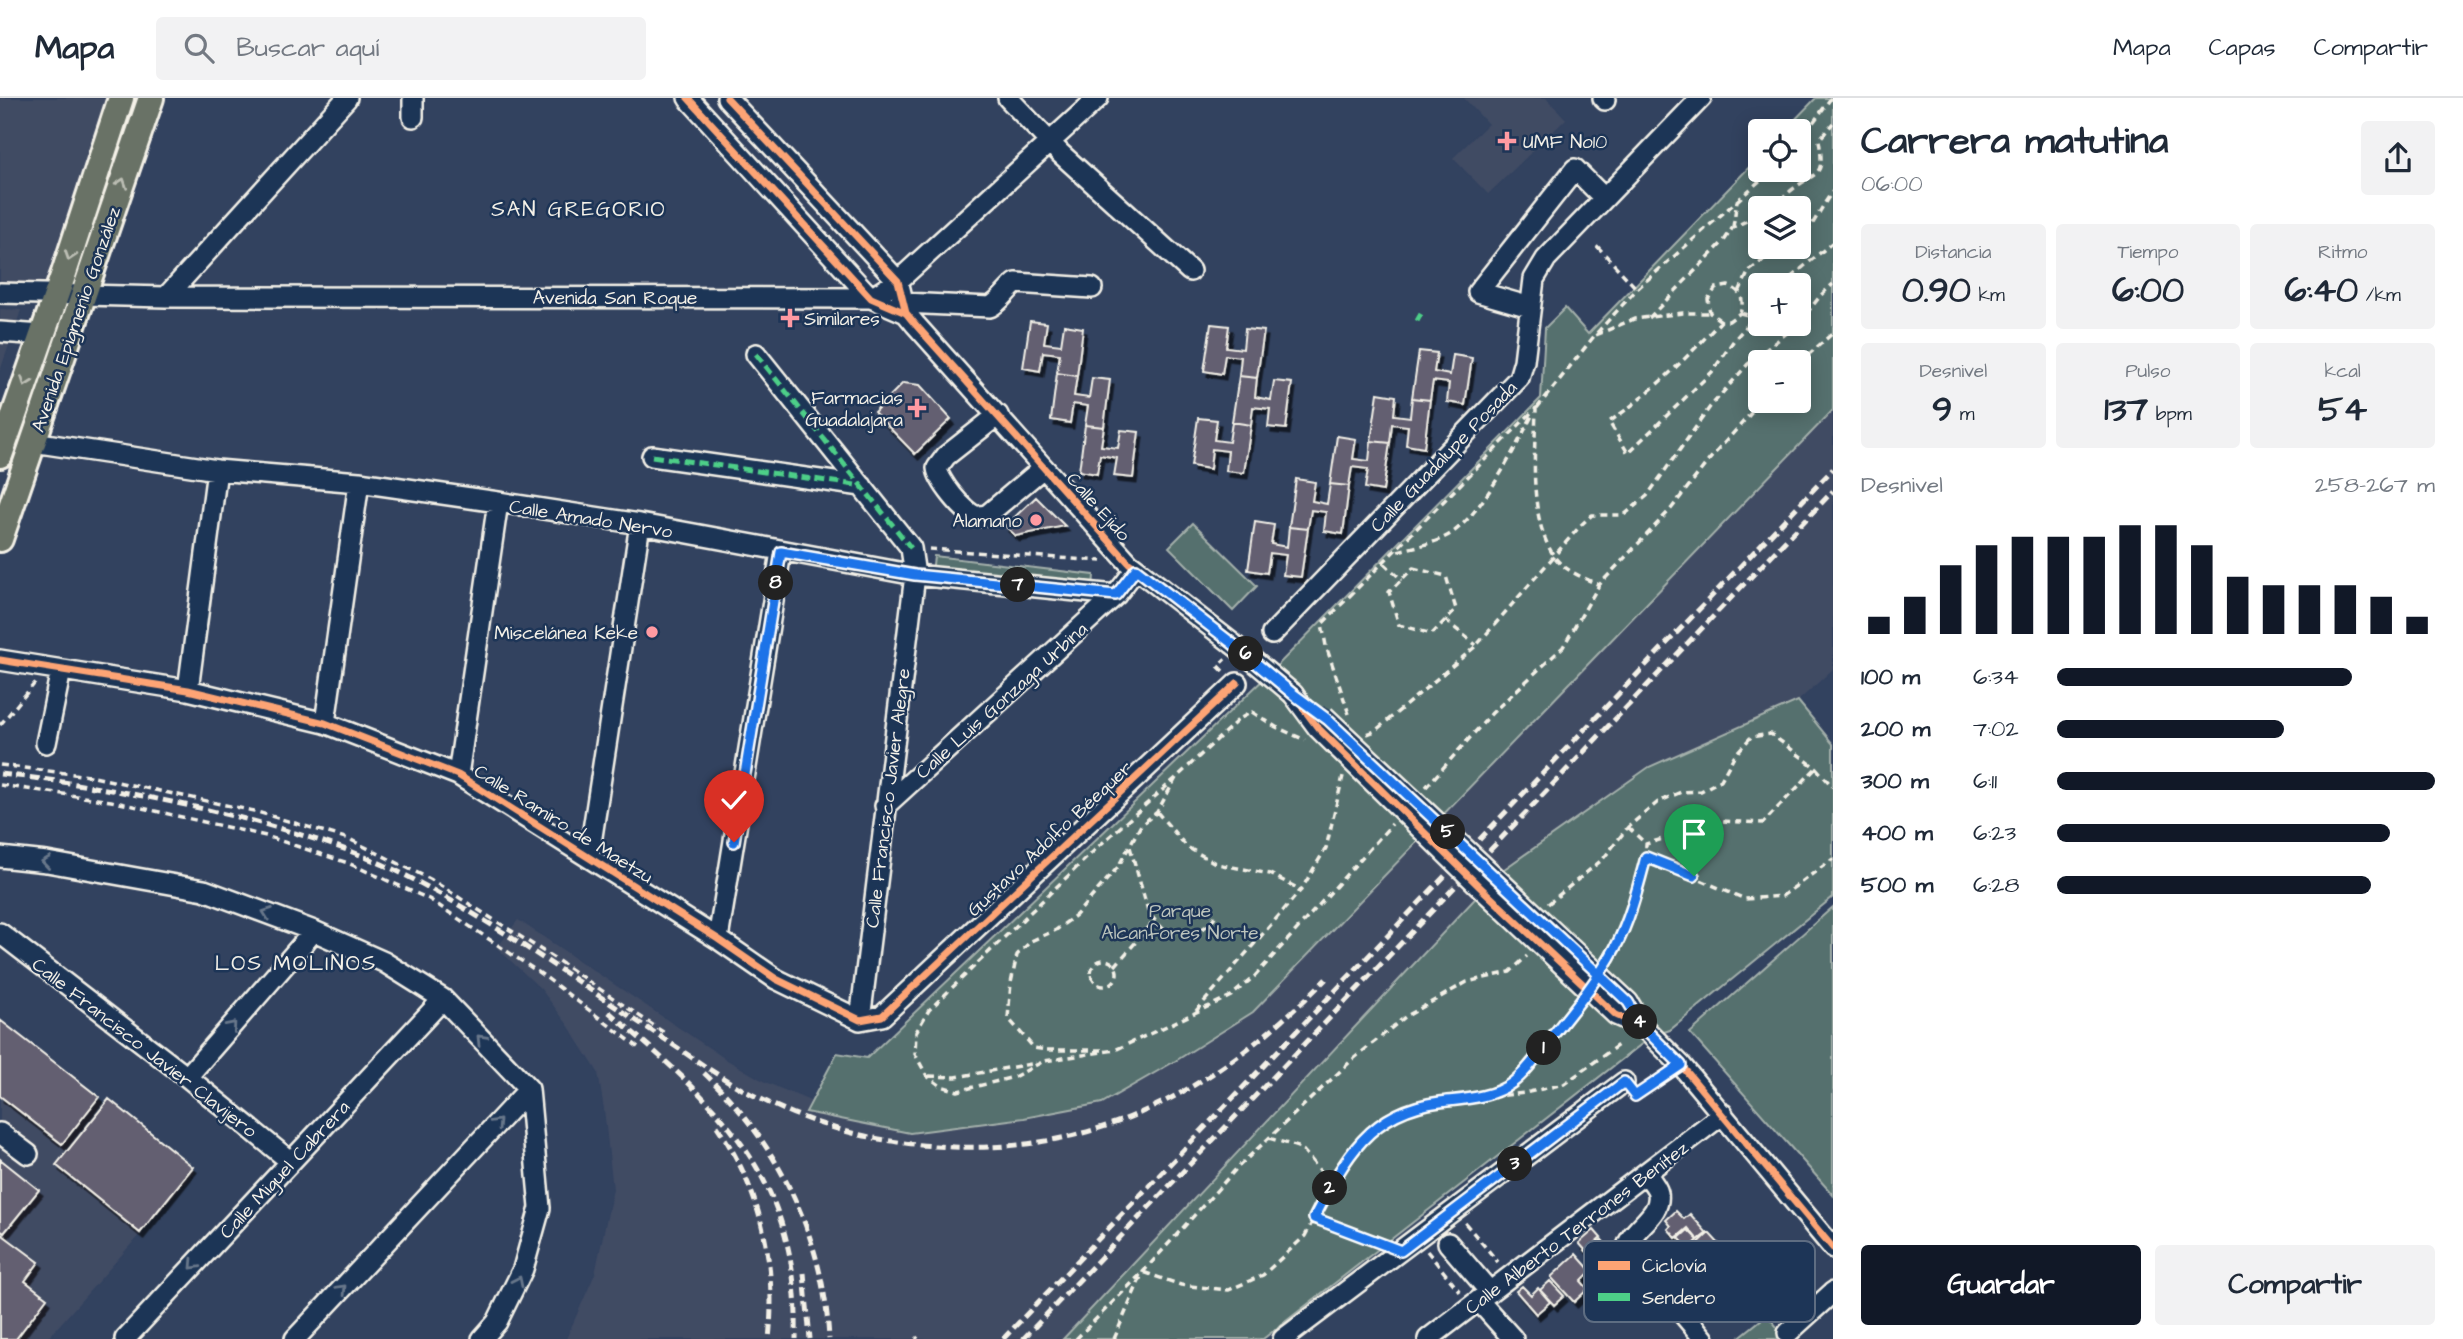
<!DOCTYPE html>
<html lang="es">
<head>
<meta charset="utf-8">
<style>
  :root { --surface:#fff; --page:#f2f2f3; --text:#1f2937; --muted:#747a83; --line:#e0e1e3; --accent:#111827 }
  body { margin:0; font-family:"Architects Daughter",sans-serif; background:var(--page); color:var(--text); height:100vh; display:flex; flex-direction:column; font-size:26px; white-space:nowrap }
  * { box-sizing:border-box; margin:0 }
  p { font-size:23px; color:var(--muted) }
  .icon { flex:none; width:38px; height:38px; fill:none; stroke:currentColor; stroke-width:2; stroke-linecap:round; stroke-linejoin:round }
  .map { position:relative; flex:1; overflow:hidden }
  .sheet { display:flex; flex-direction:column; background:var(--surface); width:630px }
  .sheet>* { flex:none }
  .tools { position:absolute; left:1748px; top:21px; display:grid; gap:14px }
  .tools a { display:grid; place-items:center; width:63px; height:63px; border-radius:7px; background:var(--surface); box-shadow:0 4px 18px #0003; font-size:35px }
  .pin { position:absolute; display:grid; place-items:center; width:60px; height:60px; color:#fff; margin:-72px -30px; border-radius:50% 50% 50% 0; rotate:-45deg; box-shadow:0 0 7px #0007 }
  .pin .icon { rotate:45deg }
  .km { position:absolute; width:35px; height:35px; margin:-18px; border-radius:50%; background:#222; color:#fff; font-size:19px; line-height:35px; text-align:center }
  .round { display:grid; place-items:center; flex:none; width:74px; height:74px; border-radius:7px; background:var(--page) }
  .summary { display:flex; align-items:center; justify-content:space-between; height:119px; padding:0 28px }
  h1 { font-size:38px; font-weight:700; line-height:52px }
  .metrics { display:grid; grid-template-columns:repeat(3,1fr); gap:10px; height:119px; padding:7px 28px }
  .metrics div { display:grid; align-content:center; border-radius:7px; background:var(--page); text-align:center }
  .metrics b { font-size:35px; font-weight:700 }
  .metrics small { font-size:19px; font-weight:400 }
  .metrics p { font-size:19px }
  .chart { height:196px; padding:14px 28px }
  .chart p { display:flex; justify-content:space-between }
  .chart svg { width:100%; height:126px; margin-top:7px; stroke:var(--accent); stroke-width:6 }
  .primary-button { display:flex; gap:14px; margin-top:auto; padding:14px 28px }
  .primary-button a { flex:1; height:80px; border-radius:7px; background:var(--accent); color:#fff; font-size:28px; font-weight:700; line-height:80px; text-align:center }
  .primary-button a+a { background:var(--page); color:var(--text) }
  ul { padding:0 28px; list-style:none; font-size:23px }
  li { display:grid; grid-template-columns:112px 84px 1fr; align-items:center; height:52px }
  li i { height:18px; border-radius:9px; background:var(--accent) }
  header { display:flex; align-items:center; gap:42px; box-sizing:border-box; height:98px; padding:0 35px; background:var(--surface); border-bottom:2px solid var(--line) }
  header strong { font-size:33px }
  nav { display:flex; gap:38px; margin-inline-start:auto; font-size:24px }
  .search { width:490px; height:63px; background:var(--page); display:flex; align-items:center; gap:18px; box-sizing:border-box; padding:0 24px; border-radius:7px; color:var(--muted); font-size:26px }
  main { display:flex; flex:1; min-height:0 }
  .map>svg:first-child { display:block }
  .built { fill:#414b64 }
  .green { fill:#55706e; stroke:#a4b0ab; stroke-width:2; fill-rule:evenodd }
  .building { fill:#635f71; stroke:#f4f1e8; stroke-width:2; filter:url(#shadow) }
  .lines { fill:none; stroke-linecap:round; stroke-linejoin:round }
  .minor-casing { stroke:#f4f1e8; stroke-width:24 }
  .major-casing { stroke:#f4f1e8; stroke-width:30 }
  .path { stroke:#f4f1e8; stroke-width:3.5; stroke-dasharray:7 5; stroke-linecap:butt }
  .minor { stroke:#1d3557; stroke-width:19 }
  .major { stroke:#697266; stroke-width:24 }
  .rail { stroke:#f4f1e8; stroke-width:5; stroke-dasharray:10 5; stroke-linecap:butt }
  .minor-bridge-casing { stroke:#f4f1e8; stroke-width:24; stroke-linecap:butt }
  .minor-bridge { stroke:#1d3557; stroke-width:19 }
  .quiet { stroke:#4dcf88; stroke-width:5; stroke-dasharray:10 5; stroke-linecap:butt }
  .cycleway-casing { stroke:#1d3557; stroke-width:11 }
  .cycleway { stroke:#fda474; stroke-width:7 }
  .oneway { stroke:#bcbeb4 }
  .oneway2 { stroke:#68778a }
  .route-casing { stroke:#fff; stroke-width:14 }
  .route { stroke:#1a73e8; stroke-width:9 }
  .poi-dot { fill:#ff9aa2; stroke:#1d3557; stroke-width:2.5 }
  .labels { text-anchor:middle; stroke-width:5; stroke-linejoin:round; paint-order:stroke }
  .poi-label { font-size:19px; fill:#f4f1e8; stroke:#1d3557; text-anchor:end }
  .street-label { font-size:19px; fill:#f4f1e8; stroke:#1d3557 }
  .park-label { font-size:19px; fill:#bcc4bd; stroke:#1d3557 }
  .neighbourhood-label { font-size:21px; letter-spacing:2px; fill:#f4f1e8; stroke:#1d3557 }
  .key { fill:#1d3557; stroke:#5e6d82; stroke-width:2 }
  .key-label { font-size:19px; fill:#f4f1e8 }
</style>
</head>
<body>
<header>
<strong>Mapa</strong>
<div class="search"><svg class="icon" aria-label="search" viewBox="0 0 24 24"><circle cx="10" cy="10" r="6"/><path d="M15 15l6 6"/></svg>Buscar aquí</div>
<nav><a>Mapa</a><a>Capas</a><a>Compartir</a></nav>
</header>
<main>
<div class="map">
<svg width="1833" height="1241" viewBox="0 0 1833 1241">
  <defs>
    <filter id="shadow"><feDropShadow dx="3.5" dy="5.5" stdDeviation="0" flood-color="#0009"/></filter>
  </defs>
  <rect width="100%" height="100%" fill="#32425f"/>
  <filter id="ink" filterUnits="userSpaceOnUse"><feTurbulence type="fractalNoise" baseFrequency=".0143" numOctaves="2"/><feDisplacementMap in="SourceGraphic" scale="14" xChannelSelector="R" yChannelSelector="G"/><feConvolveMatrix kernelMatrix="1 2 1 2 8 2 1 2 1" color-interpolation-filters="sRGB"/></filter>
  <g filter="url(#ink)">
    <path class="built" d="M0,0H121L56,197L0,195Z
      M1464,0H1546L1566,21L1488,96L1453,60L1488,26Z
      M0,211L21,212L0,273Z
      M1833,312V571L1798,603L1649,669L1500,774L1063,1241H566L595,1176L613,1091L604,1011L598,974L568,927L541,891L497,850L518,822L727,962L765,984L810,1003L806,1013L1253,914Z
      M0,930L196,1073L47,1241H0Z"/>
    <path class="green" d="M1816,0H1833V312L1253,914L1177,962L1102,1005L1024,1020L910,1035L806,1014L837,955L867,960L1269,576L1541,300L1545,230L1565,210L1588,236L1760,58V72H1799V33H1784ZM1760,110H1799V149H1760ZM1760,187H1799V226H1760ZM1760,264H1799V303H1760Z
      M1193,425L1257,488L1233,513L1169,449Z
      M934,458L1094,477L1093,491L932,475Z
      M1798,603L1833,646V799L1670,932L1652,938L1263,1241H1063L1500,774L1649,669Z
      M1833,809V1097L1690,935Z
      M1767,1217L1787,1241H1737Z"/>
    <path class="building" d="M1030,223L1047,225L1044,245L1061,247L1064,227L1083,230L1077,278L1057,275L1060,256L1043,254L1040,273L1023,270Z
      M1211,226L1229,228L1226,249L1243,251L1245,231L1264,233L1257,280L1239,278L1241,259L1225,257L1222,276L1204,273Z
      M1419,253L1437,255L1434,274L1450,277L1453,257L1472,260L1465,307L1447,304L1449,285L1433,283L1430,302L1412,300Z
      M1057,275L1077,278L1074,298L1089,300L1092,280L1110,282L1104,329L1085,327L1088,308L1073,306L1070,325L1051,322Z
      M1239,278L1257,280L1255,299L1271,302L1274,283L1292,285L1286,331L1268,329L1270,311L1253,309L1251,327L1232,324Z
      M903,285L920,287L951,321L915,356L874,314Z
      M1378,295L1396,298L1394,317L1410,319L1412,300L1430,302L1424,350L1406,347L1408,328L1392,326L1390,345L1371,343Z
      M1198,320L1217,322L1214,342L1229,344L1232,324L1251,327L1244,375L1226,373L1228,353L1212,351L1210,371L1191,368Z
      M1085,327L1104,329L1101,348L1118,350L1121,332L1139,334L1133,380L1114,378L1117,360L1100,357L1097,376L1079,373Z
      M1337,338L1356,341L1353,361L1369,363L1371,343L1390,345L1383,393L1365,390L1368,371L1352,369L1349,388L1330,386Z
      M1296,381L1315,384L1312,403L1327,406L1330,386L1349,388L1343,436L1324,433L1326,414L1311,412L1308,431L1289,429Z
      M1036,399L1065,428L1016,438L1005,428Z
      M1255,424L1274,427L1271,446L1287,449L1289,429L1308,431L1301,479L1283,477L1286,457L1270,455L1267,475L1248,472Z
      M0,922L99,999L62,1046L0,998Z
      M109,1001L193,1069L140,1135L56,1067Z
      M0,1061L39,1092L4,1135L0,1132Z
      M1676,1113L1684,1121L1690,1116L1707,1135L1698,1142L1688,1130L1676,1140L1668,1131L1671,1128L1666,1122Z
      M1594,1132L1601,1140L1586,1153L1579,1145Z
      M1688,1132L1698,1142L1689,1151L1679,1140Z
      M0,1135L39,1164L25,1183L47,1200L16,1241H0Z
      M1709,1135L1721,1148L1701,1165L1690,1153Z
      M1602,1142L1610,1151L1595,1163L1588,1154Z
      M1576,1156L1591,1173L1581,1183L1588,1191L1574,1204L1551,1179Z
      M1550,1183L1564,1198L1554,1207L1540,1192Z
      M1522,1188L1531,1197L1538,1190L1550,1204L1536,1216L1516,1193Z"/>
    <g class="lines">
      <defs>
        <path id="minor" d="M413,0V19
          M688,0L871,200L906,215
          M727,0L898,183L906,215L915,226L1129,465L1233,546
          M1008,0L1060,55L1190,173
          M1603,0L1605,2
          M0,195L166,199L871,200L898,183L1098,0
          M166,199L347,0
          M904,205L990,209C1001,203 1006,193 1016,185L1092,190
          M1530,209L1478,194L1575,71L1604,100
          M0,234L42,237
          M756,256L911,450L915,477L860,922
          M998,317L946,358L937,370C938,382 964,415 976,418C980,419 984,417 987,417L1043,370
          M33,344L217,372L359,384L498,404L640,426L915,477L1116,497
          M652,358L862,388
          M1272,536L1519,280L1524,263L1534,181L1546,161L1701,0
          M1249,559L1293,596
          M0,562L188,592L325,625L458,677L718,841L776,881L860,922L882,918L1237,585
          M188,592L217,372
          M325,625L359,384
          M46,645L61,572
          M458,677L498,404
          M885,708L1116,497L1136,471
          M589,758L640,426
          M0,759L47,764L204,792L314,833L384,864L443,901L529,991L540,1110L523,1171L497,1224L482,1241
          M0,835L187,979L290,1063
          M718,841L781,454
          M1643,929L1681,967L1833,1150
          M187,979L314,833
          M0,1035L28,1056
          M1646,1076C1650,1081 1657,1089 1658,1095C1662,1118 1632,1129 1627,1149L1704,1241
          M1448,1145L1490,1194
          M1479,1203L1513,1241
          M1788,1235L1833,1194
          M125,1241L443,901
          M295,1241L529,991
          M1283,1241L1624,984
          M1428,1241L1723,1016"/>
        <path id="major" d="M0,357L64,175L121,0
          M0,441L151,0"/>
      </defs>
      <use href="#minor" class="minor-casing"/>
      <use href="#major" class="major-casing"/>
      <path class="path" d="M1799,44L1831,0
        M1771,110C1779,105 1785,97 1793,91C1818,72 1825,80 1819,42L1833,25
        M1733,129L1737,103
        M1799,145C1813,129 1820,110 1833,93
        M1597,148L1636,190
        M1782,187L1833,144
        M1739,194L1749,173L1765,161L1790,149
        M1740,215L1755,219
        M1649,220L1724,143L1733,129L1760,117
        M1721,223L1710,215L1708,201L1716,190L1728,188C1741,192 1745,202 1740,215L1729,223H1721C1687,260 1651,295 1609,324L1628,355L1712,274L1734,242L1760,213
        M1799,225L1821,197L1833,186
        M1596,237L1634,221L1683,215H1710
        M1799,265L1833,235
        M1537,310L1595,237L1637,191L1772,72
        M929,451L1102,463
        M1398,453C1413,449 1432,446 1445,439C1480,422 1515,350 1533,316
        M1384,465L1402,482
        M1413,470L1446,478L1456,511L1432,536L1399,527L1389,494Z
        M1445,522L1476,547
        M1223,573L1218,568L1225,561
        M1349,616L1326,548L1322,526L1536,310C1535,355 1528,419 1554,458C1563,472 1584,480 1599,487
        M0,627L35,585
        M1367,636L1375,633L1476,548L1581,427L1592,417H1624L1647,398L1710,309L1748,266L1798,226
        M0,667L89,678L254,713L349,741L430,781L554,860L666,936
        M1176,680L1100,747L929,912L916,934L915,956L927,978L941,988L958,993L1014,979L1044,963L1115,952L1231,898L1255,878L1392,726
        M0,687L111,703L266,738L348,765L429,801L544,878L638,949
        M1426,689L1492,615L1563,549L1599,487L1671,411L1709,362L1762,303
        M1157,714L1187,749L1217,766L1270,776L1301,792
        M1628,729L1646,746
        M1130,749L1149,816L1165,833L1192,837L1210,826L1215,818
        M1646,759L1745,801L1782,798L1833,761
        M1548,806L1603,761L1628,729L1658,704L1681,694L1701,693L1721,682L1734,658L1751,639L1771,636L1816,670L1833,689
        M1607,862C1624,836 1646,777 1646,746L1722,723L1763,725L1816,670
        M1091 875a13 13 0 1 1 26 0a13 13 0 1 1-26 0Z
        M1115,868L1155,822
        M1196,913L1301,792L1326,750L1343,678
        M1102,952H1047L1034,950L1008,920L1011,885L1017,857L1031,843L1056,832L1076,817L1118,769L1141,727L1157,714L1176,680L1239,621L1252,614L1276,629L1305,642
        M929,978L956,979L1036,965
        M1639,996L1667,976
        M1480,999L1511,986L1536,959L1578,906
        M1269,1040L1301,1050L1332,1086L1348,1058L1385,1021L1421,1006L1525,995L1564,986L1618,947
        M1314,1120L1379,1146
        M1465,1125L1498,1164
        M1427,1153L1460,1194
        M916,1239L918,1241
        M1076,1241L1143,1174L1181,1187L1229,1192L1263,1177L1305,1138L1332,1086
        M1114,1241L1143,1174L1237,1070L1352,962L1405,919L1467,884L1510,874L1527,858"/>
      <use href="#minor" class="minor"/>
      <use href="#major" class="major"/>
      <path class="rail" d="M0,676C85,685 170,702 253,723C310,739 366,755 418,784C504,830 583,889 666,942C696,962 726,984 759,1000C814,1028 874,1044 935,1048C1096,1060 1216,992 1326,881
        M609,914C723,1011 800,1080 796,1241
        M704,975C778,1044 824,1140 829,1241
        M717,1028C761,1093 777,1164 769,1241
        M804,1175L810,1241
        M1003,1241L1833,371
        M1023,1241L1833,393"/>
      <defs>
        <path id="minor-bridge" d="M1233,546L1249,559
          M1293,596L1318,630L1482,791L1616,917L1643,929
          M1324,618L1628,904L1643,929"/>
      </defs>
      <use href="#minor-bridge" class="minor-bridge-casing"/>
      <use href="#minor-bridge" class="minor-bridge"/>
      <path class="quiet" d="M1417,223L1421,216
        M756,256L911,450
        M652,358L862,388"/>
      <defs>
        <path id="cycleway" d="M688,0L871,200L906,215
          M727,0L898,183L906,215L915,226L1129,465L1233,546L1293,596L1327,620L1628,904L1643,929L1681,967L1833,1150
          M0,562L188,592L325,625L458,677L718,841L776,881L860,922L882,918L1237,585
          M1303,610L1318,630L1482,791L1616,917L1643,929"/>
      </defs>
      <use href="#cycleway" class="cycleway-casing"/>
      <use href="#cycleway" class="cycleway"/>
    </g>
    <defs><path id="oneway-chevron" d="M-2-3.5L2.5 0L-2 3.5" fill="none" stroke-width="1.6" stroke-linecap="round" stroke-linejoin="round" transform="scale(1.75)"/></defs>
    <g class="oneway">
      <use href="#oneway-chevron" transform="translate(122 85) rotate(-71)"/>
      <use href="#oneway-chevron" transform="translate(70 158) rotate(108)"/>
      <use href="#oneway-chevron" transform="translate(26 284) rotate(110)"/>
    </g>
    <g class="oneway2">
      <use href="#oneway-chevron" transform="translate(46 764) rotate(-172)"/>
      <use href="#oneway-chevron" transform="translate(267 815) rotate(-160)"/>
      <use href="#oneway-chevron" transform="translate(232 928) rotate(-49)"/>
      <use href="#oneway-chevron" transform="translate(481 941) rotate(-134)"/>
      <use href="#oneway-chevron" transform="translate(497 1025) rotate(-47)"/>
      <use href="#oneway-chevron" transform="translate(194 1167) rotate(133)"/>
      <use href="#oneway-chevron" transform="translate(518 1183) rotate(-64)"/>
      <use href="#oneway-chevron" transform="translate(342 1191) rotate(-47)"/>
    </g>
  </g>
  <g class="lines" filter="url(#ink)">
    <defs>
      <path id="route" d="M734,744L781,454L915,477L1116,497L1136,471L1233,546L1293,596L1327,621L1628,904L1643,929L1681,967L1635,998L1624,984L1401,1153L1314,1120C1344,1062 1368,1013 1440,1004C1464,1001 1492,1000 1512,985C1527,974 1539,955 1550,941C1573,912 1598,882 1615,850C1630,822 1638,789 1646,759L1694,778"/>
    </defs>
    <use href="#route" class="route-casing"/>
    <use href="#route" class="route"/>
  </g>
  <g class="poi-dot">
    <path d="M1503.5 32.5h7v7h7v7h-7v7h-7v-7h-7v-7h7z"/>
    <path d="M786.5 209.5h7v7h7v7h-7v7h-7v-7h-7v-7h7z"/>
    <path d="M913.5 299.5h7v7h7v7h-7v7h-7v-7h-7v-7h7z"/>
    <circle cx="1036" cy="422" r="7"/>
    <circle cx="652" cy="534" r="7"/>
  </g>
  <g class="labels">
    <g class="poi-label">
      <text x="1523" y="50" text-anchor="start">UMF No10</text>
      <text x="804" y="227" text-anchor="start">Similares</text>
      <text x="903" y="306">Farmacias<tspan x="903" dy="22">Guadalajara</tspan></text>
      <text x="1022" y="429">Alamano</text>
      <text x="638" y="541">Miscelánea Keke</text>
    </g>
    <g class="street-label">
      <text x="615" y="206">Avenida San Roque</text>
      <text transform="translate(75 221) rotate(-71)" y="7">Avenida Epigmenio González</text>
      <text transform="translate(1443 358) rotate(-46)" y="7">Calle Guadalupe Posada</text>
      <text transform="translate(1099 408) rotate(48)" y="7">Calle Ejido</text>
      <text transform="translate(591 420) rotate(9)" y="7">Calle Amado Nervo</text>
      <text transform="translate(1001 602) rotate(-42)" y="7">Calle Luis Gonzaga Urbina</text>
      <text transform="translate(887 700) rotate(-83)" y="7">Calle Francisco Javier Alegre</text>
      <text transform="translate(564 725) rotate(32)" y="7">Calle Ramiro de Maetzu</text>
      <text transform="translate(1049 740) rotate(-43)" y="7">Gustavo Adolfo Béequer</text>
      <text transform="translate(145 949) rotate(38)" y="7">Calle Francisco Javier Clavijero</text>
      <text transform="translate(284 1071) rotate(-47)" y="7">Calle Miguel Cabrera</text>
      <text transform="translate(1576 1129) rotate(-37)" y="7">Calle Alberto Terrones Benítez</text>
    </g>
    <g class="park-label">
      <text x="1180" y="819">Parque<tspan x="1180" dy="22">Alcanfores Norte</tspan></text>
    </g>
    <g class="neighbourhood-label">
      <text x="579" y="118">SAN GREGORIO</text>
      <text x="296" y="872">LOS MOLINOS</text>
    </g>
  </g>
  <rect x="1584" y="1143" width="231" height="81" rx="10" class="key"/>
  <rect x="1598" y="1163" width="32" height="9" fill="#fda474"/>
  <rect x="1598" y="1195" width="32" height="8" fill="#4dcf88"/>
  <g class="key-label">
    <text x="1642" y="1174">Ciclovía</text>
    <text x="1642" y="1206">Sendero</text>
  </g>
</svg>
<div class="tools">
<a><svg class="icon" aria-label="locate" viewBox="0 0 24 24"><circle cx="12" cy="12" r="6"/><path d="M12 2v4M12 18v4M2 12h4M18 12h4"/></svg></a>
<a><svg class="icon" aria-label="layers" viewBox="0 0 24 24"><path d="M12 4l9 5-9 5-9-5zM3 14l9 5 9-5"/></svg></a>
<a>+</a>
<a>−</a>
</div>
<div class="pin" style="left:1694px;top:778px;background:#1e9e55"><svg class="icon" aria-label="arrive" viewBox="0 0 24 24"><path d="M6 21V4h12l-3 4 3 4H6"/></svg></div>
<div class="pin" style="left:734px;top:744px;background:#d93025"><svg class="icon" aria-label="check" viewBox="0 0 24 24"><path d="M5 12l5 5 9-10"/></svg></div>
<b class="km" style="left:1544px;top:950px">1</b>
<b class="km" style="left:1330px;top:1090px">2</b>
<b class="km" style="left:1515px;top:1066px">3</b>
<b class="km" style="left:1640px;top:924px">4</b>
<b class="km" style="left:1448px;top:734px">5</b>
<b class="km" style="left:1246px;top:556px">6</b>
<b class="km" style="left:1018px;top:487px">7</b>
<b class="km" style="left:776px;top:485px">8</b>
</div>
<section class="sheet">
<div class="summary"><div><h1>Carrera matutina</h1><p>06:00</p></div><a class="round"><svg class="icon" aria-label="share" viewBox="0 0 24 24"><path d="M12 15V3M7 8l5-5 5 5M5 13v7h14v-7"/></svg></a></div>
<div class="metrics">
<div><p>Distancia</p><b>0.90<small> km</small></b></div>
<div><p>Tiempo</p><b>6:00</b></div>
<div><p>Ritmo</p><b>6:40<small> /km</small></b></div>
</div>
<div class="metrics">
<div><p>Desnivel</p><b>9<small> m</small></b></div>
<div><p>Pulso</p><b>137<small> bpm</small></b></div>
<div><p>kcal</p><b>54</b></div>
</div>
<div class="chart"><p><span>Desnivel</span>258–267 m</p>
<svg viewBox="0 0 160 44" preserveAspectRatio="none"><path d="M5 44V38M15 44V31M25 44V20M35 44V13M45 44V10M55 44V10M65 44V10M75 44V6M85 44V6M95 44V13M105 44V24M115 44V27M125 44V27M135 44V27M145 44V31M155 44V38"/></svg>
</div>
<ul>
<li><b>100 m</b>6:34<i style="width:78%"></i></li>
<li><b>200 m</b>7:02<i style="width:60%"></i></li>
<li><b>300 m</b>6:11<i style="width:100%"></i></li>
<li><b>400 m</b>6:23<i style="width:88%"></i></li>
<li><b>500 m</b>6:28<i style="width:83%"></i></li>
</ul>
<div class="primary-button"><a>Guardar</a><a>Compartir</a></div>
</section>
</main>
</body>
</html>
